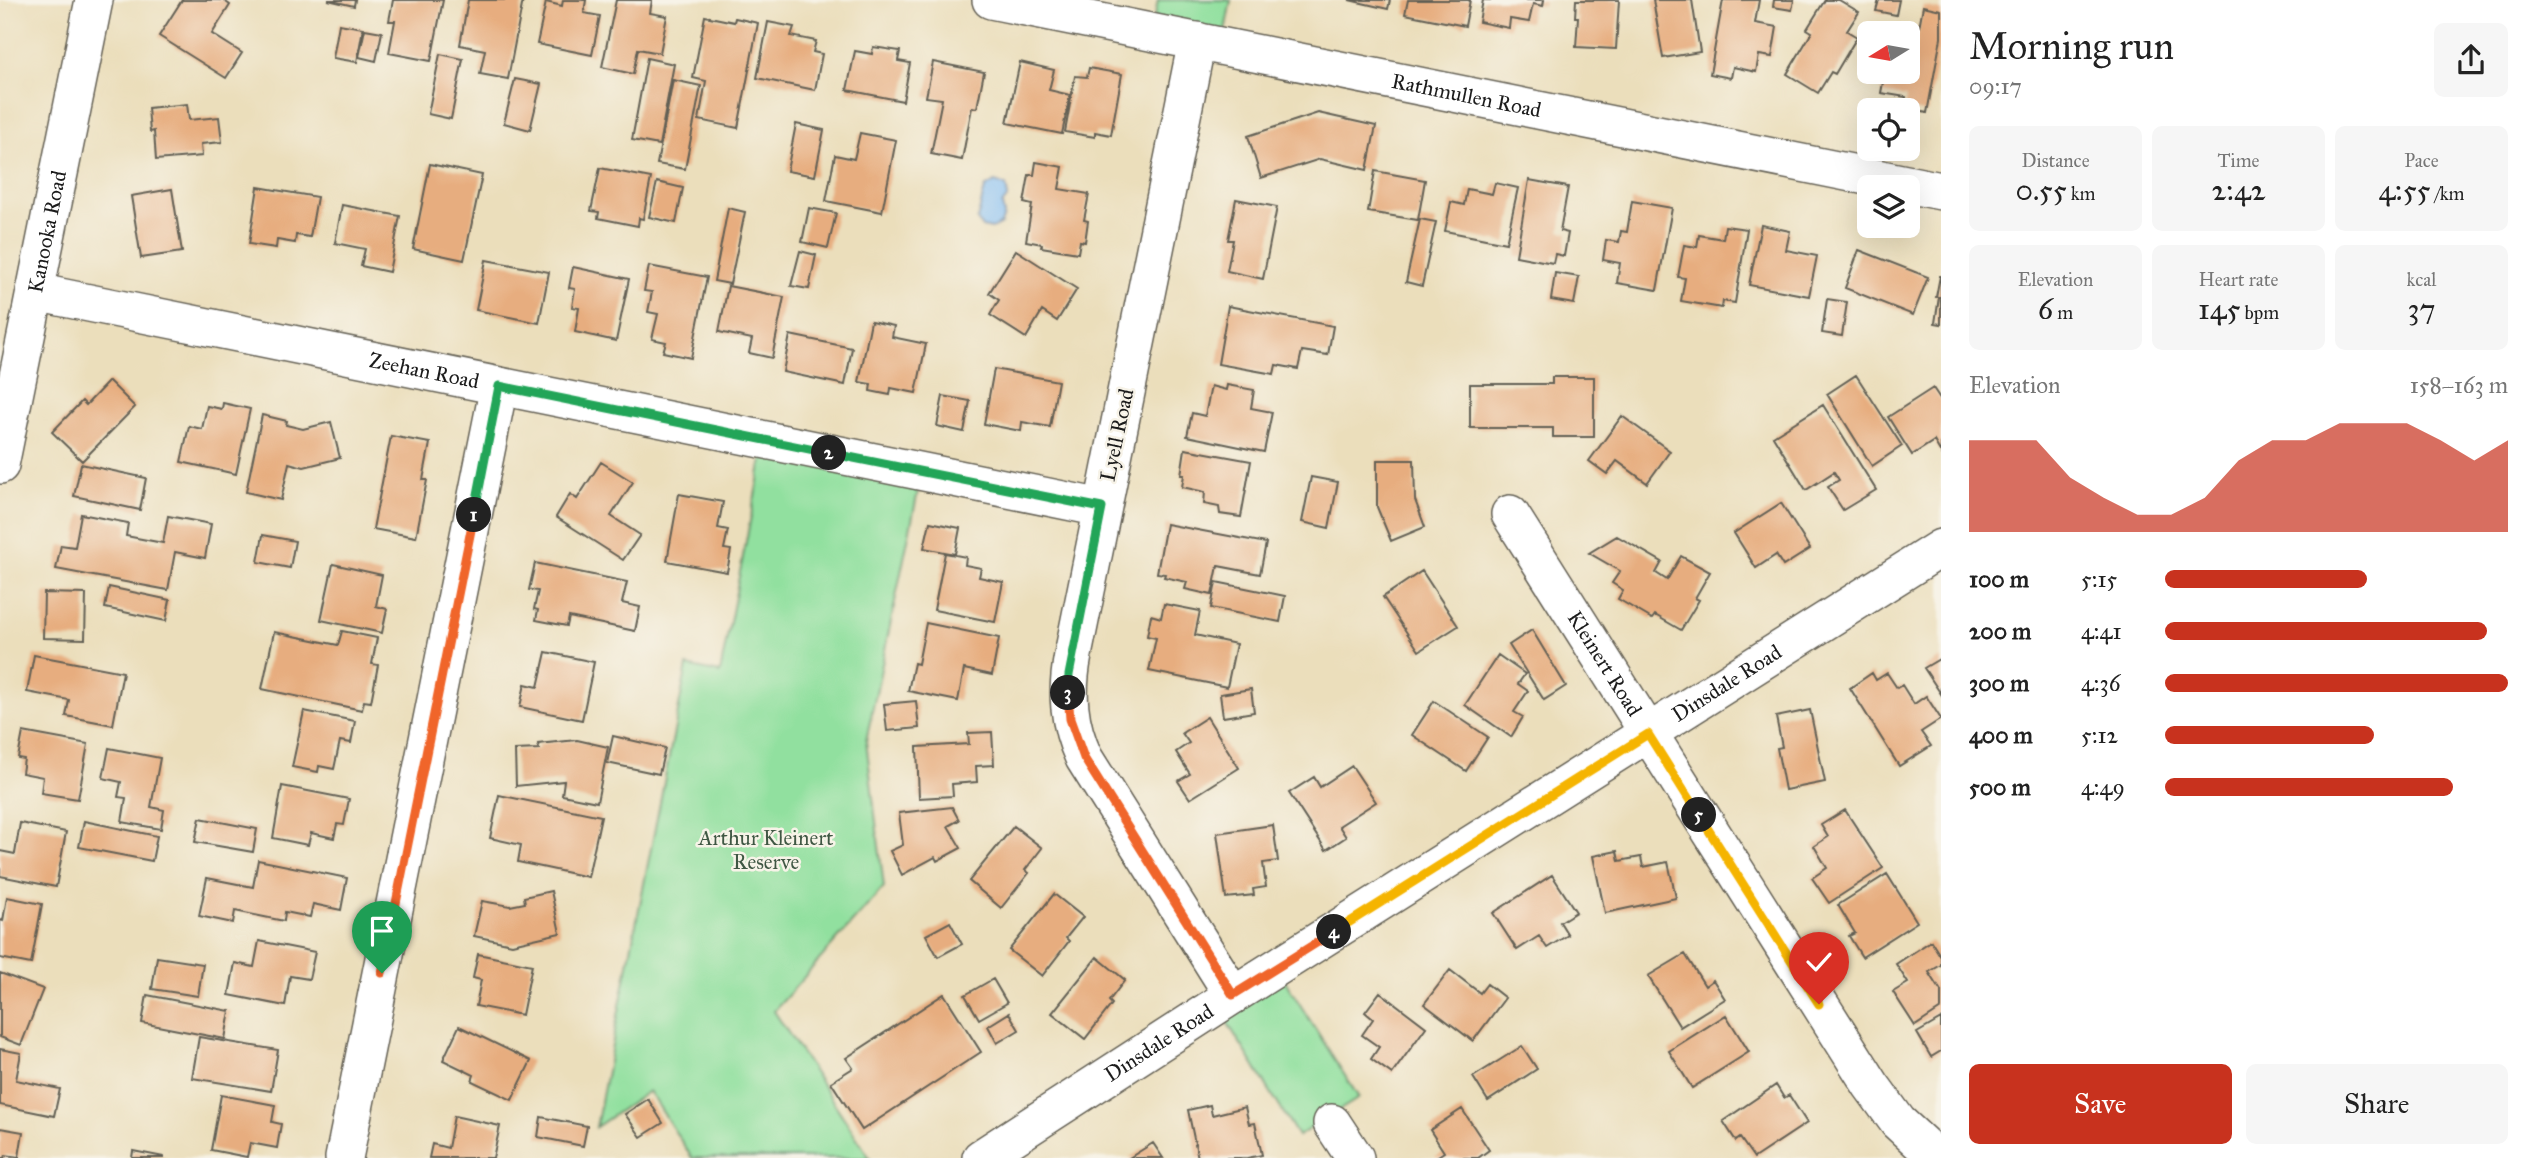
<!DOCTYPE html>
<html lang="en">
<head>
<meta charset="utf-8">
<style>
  :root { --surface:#fff; --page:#f6f6f6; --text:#222; --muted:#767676; --accent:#c8321e }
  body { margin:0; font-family:"IM FELL Great Primer",serif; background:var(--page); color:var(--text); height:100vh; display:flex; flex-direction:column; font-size:26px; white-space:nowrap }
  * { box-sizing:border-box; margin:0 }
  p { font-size:23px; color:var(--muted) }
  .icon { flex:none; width:38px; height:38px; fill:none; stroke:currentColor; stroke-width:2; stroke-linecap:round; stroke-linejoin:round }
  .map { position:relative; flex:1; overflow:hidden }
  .drawer { display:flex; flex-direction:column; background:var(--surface); width:595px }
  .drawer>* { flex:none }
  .needle { width:46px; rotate:259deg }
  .tools { position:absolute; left:1857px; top:21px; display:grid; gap:14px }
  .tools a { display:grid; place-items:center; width:63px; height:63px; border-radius:10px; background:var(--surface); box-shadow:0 7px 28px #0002; font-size:35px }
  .pin { position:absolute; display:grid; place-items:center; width:60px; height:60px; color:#fff; margin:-72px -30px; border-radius:50% 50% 50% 0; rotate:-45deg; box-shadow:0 0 7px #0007 }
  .pin .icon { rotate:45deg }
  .km { position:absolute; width:35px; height:35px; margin:-18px; border-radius:50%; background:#222; color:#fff; font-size:19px; line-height:35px; text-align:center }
  .round { display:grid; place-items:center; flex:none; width:74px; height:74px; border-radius:10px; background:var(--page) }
  .overview { display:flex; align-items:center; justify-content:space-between; height:119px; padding:0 28px }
  h1 { font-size:38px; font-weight:600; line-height:52px }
  .metrics { display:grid; grid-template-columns:repeat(3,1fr); gap:10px; height:119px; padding:7px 28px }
  .metrics div { display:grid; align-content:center; border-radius:10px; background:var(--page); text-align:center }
  .metrics b { font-size:30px; font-weight:600 }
  .metrics small { font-size:19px; font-weight:400 }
  .metrics p { font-size:19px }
  .chart { height:196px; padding:14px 28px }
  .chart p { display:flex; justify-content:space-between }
  .chart svg { width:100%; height:126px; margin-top:7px; fill:var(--accent); opacity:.7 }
  .primary-button { display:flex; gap:14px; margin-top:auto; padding:14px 28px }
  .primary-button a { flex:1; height:80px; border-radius:10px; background:var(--accent); color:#fff; font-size:28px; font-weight:600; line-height:80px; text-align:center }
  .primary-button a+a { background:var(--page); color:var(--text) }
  ul { padding:0 28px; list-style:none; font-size:23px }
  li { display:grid; grid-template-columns:112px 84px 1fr; align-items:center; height:52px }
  li i { height:18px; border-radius:9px; background:var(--accent) }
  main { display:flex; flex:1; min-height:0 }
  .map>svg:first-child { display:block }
  .green { fill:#91e09f; stroke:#567e5e; stroke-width:2 }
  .water { fill:#81bdf4; stroke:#4e6c88; stroke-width:2 }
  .building { fill:#e7ad7f }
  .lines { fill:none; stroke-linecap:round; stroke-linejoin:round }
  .street-casing { stroke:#646054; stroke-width:40 }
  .street { stroke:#fff; stroke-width:37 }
  .split-1-casing { stroke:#fff; stroke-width:14 }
  .split-2-casing { stroke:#fff; stroke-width:14 }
  .split-3-casing { stroke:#fff; stroke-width:14 }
  .split-4-casing { stroke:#fff; stroke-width:14 }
  .split-5-casing { stroke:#fff; stroke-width:14 }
  .split-6-casing { stroke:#fff; stroke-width:14 }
  .split-1 { stroke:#f0652b; stroke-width:9 }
  .split-2 { stroke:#22a559; stroke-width:9 }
  .split-3 { stroke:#22a559; stroke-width:9 }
  .split-4 { stroke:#f0652b; stroke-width:9 }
  .split-5 { stroke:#f5b400; stroke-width:9 }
  .split-6 { stroke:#f5b400; stroke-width:9 }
  .labels { text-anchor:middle; stroke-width:5; stroke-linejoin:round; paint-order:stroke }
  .street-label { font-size:21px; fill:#1c1c1c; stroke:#f7f3e8 }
  .park-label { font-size:21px; fill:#3f5743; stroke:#f7f3e8 }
</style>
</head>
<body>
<main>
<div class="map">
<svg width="1941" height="1158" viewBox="0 0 1941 1158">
  <rect width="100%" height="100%" fill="#f7f3e8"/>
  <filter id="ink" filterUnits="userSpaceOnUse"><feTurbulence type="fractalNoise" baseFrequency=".0143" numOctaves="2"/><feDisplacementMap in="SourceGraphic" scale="14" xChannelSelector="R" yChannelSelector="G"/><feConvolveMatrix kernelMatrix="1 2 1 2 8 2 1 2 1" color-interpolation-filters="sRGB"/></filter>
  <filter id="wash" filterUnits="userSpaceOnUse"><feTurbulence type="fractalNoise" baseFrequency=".00686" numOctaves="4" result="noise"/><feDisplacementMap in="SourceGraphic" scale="28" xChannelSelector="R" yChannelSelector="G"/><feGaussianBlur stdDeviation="1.57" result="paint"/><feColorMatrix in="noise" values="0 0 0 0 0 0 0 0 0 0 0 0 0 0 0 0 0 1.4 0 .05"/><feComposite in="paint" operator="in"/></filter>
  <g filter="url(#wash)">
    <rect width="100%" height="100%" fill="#ebdebb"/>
    <path class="green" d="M1158,0H1231L1222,47L1152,33Z
      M766,440L922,472L866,741L884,887L774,1011L870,1158H692L649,1091L596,1127L687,666L720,673Z
      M1277,968L1359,1098L1298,1136L1217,1006Z"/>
    <path class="water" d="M995,182L1006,186L1008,197L1002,205L1004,215L1001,224L992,229L982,227L977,220L985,188Z"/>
    <g id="blocks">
      <path class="building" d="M182,0H223L230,5L212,34L242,53L226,78L159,36Z
        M328,0H355L354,6Z
        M393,0H443L431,61L389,53L395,21H389Z
        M468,0H523L508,79L480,74L485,50L460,45Z
        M563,0H586L584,13L600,16L592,55L537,44L546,2L562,6Z
        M616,0H652L650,13L667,16L660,53L638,49L633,74L602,67Z
        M1349,0H1390L1388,9Z
        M1408,0H1470L1465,26L1405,14Z
        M1483,0H1544L1543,6L1533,4L1529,22L1510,19L1509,28L1479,22Z
        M1576,0H1619L1616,49L1576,47L1578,17H1575Z
        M1653,0H1692L1700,52L1663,58Z
        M1723,0H1759L1755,23L1777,27L1772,57L1759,55L1756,72L1733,67L1731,78L1710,74Z
        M1774,0H1794L1792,10L1773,7Z
        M1825,0H1839L1859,12L1847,31L1857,37L1835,74L1831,72L1818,93L1787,74L1812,32L1807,29Z
        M1879,0H1899L1896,15L1876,11Z
        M1923,6L1941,10V38L1927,113L1904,108L1906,97L1881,93L1884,77L1873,75V72H1908V53L1914,54Z
        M705,16L734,22L735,18L758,23L738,128L699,120L706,81L693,78Z
        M768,22L794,27L791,36L816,41L813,52L822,54L815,90L757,78Z
        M339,24L363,28L357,62L333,58Z
        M365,29L382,32L376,61L359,57Z
        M873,47L900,51L898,61L910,63L903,101L847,90L855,51L872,54Z
        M440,54L463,59L451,119L428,114Z
        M647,58L674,64L659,145L632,140Z
        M933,62L984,72L977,108L972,107L962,160L931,154L942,99L926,97Z
        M1020,62L1054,70L1049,90L1070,95L1062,134L1007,123Z
        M1089,68L1122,74L1111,135L1095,132V137L1065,132L1075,76L1087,77Z
        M515,79L541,84L530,130L504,123Z
        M673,80L701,86L685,169L657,164Z
        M187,104L189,120L219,117L222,142L201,144L202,156L156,160L154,131L150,132L148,108Z
        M1318,113L1376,126L1367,170L1320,159L1261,178L1248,136Z
        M796,124L824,130L815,176L787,171Z
        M860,133L896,140L882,212L826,201L835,155L854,159Z
        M1036,162L1063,167L1059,189L1089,194L1084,220L1088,221L1085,242L1080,241L1078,253L1041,247L1042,244L1026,241L1032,205L1024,203L1029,175H1034Z
        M430,164L482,175L464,260L413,249Z
        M600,168L651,178L643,219L639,218L638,226L598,218L599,212L591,211Z
        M1375,171L1425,180L1418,220L1368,212Z
        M1529,180L1568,187L1560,231L1568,233L1564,256L1555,254L1553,263L1516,256Z
        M657,182L683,188L676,223L649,217Z
        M1495,183L1518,188L1506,243L1445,231L1451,202L1464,205L1467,189L1492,194Z
        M258,187L317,197L310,237L296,235L295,243L277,240L276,248L249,244Z
        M172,189L182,252L141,258L131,196Z
        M1236,199L1277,207L1263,279L1227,271L1233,240H1228Z
        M1632,201L1672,208L1657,290L1617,283L1620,263L1603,260L1606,240L1619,242L1621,231L1627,232Z
        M342,205L400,216L389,272L361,266L365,249L335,243Z
        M728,208L745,212L730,284L714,281Z
        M809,208L836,213L828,248L802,242Z
        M1420,219L1436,222L1422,286L1406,282Z
        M1761,225L1790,231L1786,250L1817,256L1809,296L1749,285Z
        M1725,226L1747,229L1735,303L1723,301L1722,308L1681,301L1685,278L1678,277L1684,245L1697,247L1699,235L1723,239Z
        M1016,250L1077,289L1057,321L1042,311L1026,338L990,315L999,300L989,293Z
        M1859,250L1928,277L1913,315L1845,288Z
        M800,251L816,255L809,289L791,286Z
        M486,260L549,272L539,323L476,310Z
        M649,266L707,277L691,358L663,352L666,342L652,339L658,314L648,312L652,292L644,291Z
        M573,267L629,279L616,341L575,332L579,308L572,307L575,289L569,288Z
        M1555,273L1579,277L1574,304L1551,300Z
        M1940,276H1941V324L1935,323L1939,297H1936Z
        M728,286L784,297L772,358L749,353L752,339L719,332Z
        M1827,299L1847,302L1842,336L1822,333Z
        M1228,306L1333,326L1328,355L1302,351L1298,369L1276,365L1274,374L1218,364Z
        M871,321L894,326L892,337L926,344L916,393L891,388L890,395L870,391L871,384L859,382Z
        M790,335L852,348L845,385L783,372Z
        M994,369L1058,381L1050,427L1022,422L1021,431L984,424Z
        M1856,375L1902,446L1872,466L1827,394Z
        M1552,377H1594V437H1553V428H1470V384H1552Z
        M109,381L135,407L82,461L52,432L82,401L86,405Z
        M1227,385L1254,390L1251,408L1272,412L1264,452L1187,436L1192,413L1205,416L1211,386L1226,390Z
        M1933,388L1941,400V453L1934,441L1912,455L1888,417Z
        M943,396L970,401L964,432L937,426Z
        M223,403L250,409L236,474L181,462L189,426L202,429L207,406L222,409Z
        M1823,405L1876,490L1843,510L1828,487L1839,480L1834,472L1806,490L1773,436Z
        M262,415L287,421L286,425L303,429L331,422L340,458L304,467L289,463L281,500L246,492Z
        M1622,416L1670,451L1647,483L1617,461L1607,474L1589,461Z
        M391,436L430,443L423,480H427L416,537L373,529Z
        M1185,449L1251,461L1241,517L1220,514L1219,507L1204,504L1205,492L1182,487L1184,475H1181Z
        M1377,460H1414L1415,500L1425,527L1391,541L1377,507Z
        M601,462L633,482L611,516L640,535L623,560L556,517L570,494L577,499Z
        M81,464L146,478L140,510L74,496Z
        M1311,477L1338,482L1329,528L1302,522Z
        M679,494L723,502L718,528L728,530L724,549L731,550L727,572L667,561Z
        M1781,503L1810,549L1783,566L1776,555L1756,568L1734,533Z
        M81,514L128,523L126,536L163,543L168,516L211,524L205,558L175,552L168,590L56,569L61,545L75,547Z
        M930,522L960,528L955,554L924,548Z
        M1166,524L1266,543L1260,574L1218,566L1212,595L1185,589L1187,582L1164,577L1165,574L1157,573Z
        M263,535L295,541L290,568L258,562Z
        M1617,536L1662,562L1656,573L1667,580L1681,556L1710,572L1695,598L1699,600L1681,630L1655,615L1652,619L1618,599L1623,590L1612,583L1620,571L1589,553Z
        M945,553L966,557L965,565L981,568L979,577L1003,582L995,622L934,610Z
        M535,563L627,582L622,603L640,607L635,631L569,617L567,626L536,620L538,610L534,609L538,591L529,590Z
        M333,564L382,575L376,606L387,609L382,633L321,620Z
        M1422,571L1458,626L1419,651L1383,597Z
        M1216,582L1285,596L1280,622L1211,608Z
        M109,587L170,600L166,621L105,608Z
        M44,593L86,594L85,639L43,638Z
        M1164,604L1200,611L1195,635L1236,644L1227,687L1149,671L1156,638L1147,636L1151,615L1161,618Z
        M926,623L999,638L992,675L964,669L958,701L908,691L914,663L918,664Z
        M1532,630L1566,686L1544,700L1509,645Z
        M342,631L377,638L372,664L378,665L371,702L364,701L362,710L262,689L274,632L338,645Z
        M546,652L594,662L582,720L520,707L525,684L538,687Z
        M34,655L123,672L113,725L66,716L69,700L27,692Z
        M1498,655L1525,674L1518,684L1528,691L1514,712L1523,717L1511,737L1465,705Z
        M1941,658V694L1924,668Z
        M1872,673L1876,680L1887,673L1897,688L1902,685L1914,704L1926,696L1941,719L1921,732L1931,746L1899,766L1850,688Z
        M1251,689L1254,712L1223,717L1220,694Z
        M916,701L919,728L887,731L884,704Z
        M1434,701L1488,737L1466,771L1412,735Z
        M1810,710L1825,782L1785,790L1777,748L1782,747L1776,717Z
        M304,711L355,721L351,743L340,741L334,769L319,766L318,772L292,767Z
        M1207,717L1239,768L1190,799L1178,781L1190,774L1176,752L1189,743L1182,733Z
        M23,732L88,744L78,799L41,793L43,777L22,773L24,759L18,758Z
        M992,732L994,765L976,766L977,782L952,784L953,796L919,798L917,747L969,744L968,733Z
        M613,736L665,748L659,774L607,763Z
        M577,740L608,747L597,802L562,795L564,781L516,786L515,750L539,749L538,744Z
        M109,748L160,758L151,807L164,810L161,829L122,822L126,798L118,797L121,782L103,778Z
        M1352,766L1376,802L1339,826L1346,837L1326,850L1289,793L1314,777L1320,787Z
        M282,786L349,799L344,825L337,824L334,838L311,833L308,845L273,838Z
        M499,795L601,816L588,877L518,862L521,845L490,838Z
        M952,807L959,820L948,826L961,848L937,861L935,857L902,875L890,851L903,845L899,813Z
        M1845,810L1883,868L1829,903L1812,878L1827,868L1814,846L1828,837L1821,825Z
        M200,818L257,829L253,852L195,842Z
        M84,821L157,836L152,861L79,847Z
        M20,823L66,832L56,887L0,876V851L15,854Z
        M1273,825L1278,861L1263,863L1266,887L1253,889L1254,895L1226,898L1217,833Z
        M1014,826L1042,848L1025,870L1029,873L1001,908L969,881Z
        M1617,851L1619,861L1641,857L1643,867L1668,862L1676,898L1605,913L1593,856Z
        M258,860L347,878L341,910L313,904L310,917L285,912L284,921L235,911L233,923L199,916L207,878L253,887Z
        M1887,874L1917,922L1862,957L1849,936L1855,933L1838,905Z
        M1552,875L1576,912L1560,922L1568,935L1547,948L1539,936L1517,950L1493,913Z
        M551,891L560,933L512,944L474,936L482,901L510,906L525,903L524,897Z
        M1054,894L1083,917L1066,938L1069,941L1042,976L1009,950Z
        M7,897L42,904L31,964L0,958V920L3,921Z
        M950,922L962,944L938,957L926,935Z
        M259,941L315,952L309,979L290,976L285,1006L229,995L235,963L254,967Z
        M1931,941L1941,957V965L1929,972L1941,991V1009L1915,1026L1893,992L1908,983L1896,964Z
        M478,954L532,965L522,1015L476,1006L481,980L473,978Z
        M1685,954L1705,986L1713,980L1725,999L1680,1027L1648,976Z
        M157,957L203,964L198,996L152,989Z
        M1097,957L1125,980L1109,1001L1112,1004L1085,1039L1052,1013Z
        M1450,970L1480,993L1487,984L1505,998L1473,1041L1424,1004Z
        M0,973L43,989L21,1045L0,1037Z
        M993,979L1007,1003L979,1019L965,995Z
        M1380,992L1426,1027L1392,1074L1371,1059L1379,1047L1362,1035L1373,1019L1365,1012Z
        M944,994L981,1052L862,1130L831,1082L853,1068L846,1058Z
        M147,995L230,1011L225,1039L142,1023Z
        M1009,1013L1019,1030L997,1043L988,1026Z
        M1726,1015L1749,1052L1692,1088L1669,1051Z
        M1941,1019V1051L1931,1057L1917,1033Z
        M459,1026L531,1061L512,1100L472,1081L474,1075L443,1060Z
        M199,1037L278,1050L271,1091L192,1078Z
        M1522,1046L1537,1069L1488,1101L1473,1077Z
        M0,1049L21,1053L16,1080L60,1089L54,1116L0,1105Z
        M1776,1085L1784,1098L1789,1095L1807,1123L1754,1158L1740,1138L1736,1141L1723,1121Z
        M221,1095L275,1105L272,1122L281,1124L277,1148L250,1143L247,1157L211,1150Z
        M648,1099L663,1123L641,1137L625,1114Z
        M1210,1105L1212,1115L1245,1107L1249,1124L1255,1123L1262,1155L1247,1158H1198L1188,1110Z
        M1462,1109L1489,1150L1478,1158H1435L1444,1152L1430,1130Z
        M454,1116L500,1126L493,1158H429L432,1144L448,1148Z
        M541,1117L587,1126L583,1146L538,1137Z
        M0,1128L23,1132L19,1157L6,1155L5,1158H0Z
        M1153,1143L1163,1158H1129Z
        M133,1151L164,1157V1158H132Z"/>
    </g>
  </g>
  <g filter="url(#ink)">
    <use href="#blocks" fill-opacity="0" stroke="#646054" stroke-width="2"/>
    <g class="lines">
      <defs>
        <g id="street">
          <path id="s1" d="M991,0L1941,191"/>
          <path d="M1197,41L1073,655C1066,692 1068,723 1084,758L1233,995"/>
          <path id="s2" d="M35,292L1102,508"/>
          <path id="s3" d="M0,465L94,0"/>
          <path id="s4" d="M1510,514L1871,1085L1898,1122L1937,1158"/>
          <path d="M1332,1123L1355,1158"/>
          <path d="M344,1158L499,386"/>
          <path id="s5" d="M981,1158L1233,995L1941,548"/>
        </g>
      </defs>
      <use href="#street" class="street-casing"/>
      <use href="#street" class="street"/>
    </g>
  </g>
  <g class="lines" filter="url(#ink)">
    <defs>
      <path id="split-1" d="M382,973L474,515"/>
      <path id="split-2" d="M474,515L499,386L829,453"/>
      <path id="split-3" d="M829,453L1102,508L1069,675L1068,693"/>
      <path id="split-4" d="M1068,693L1070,719L1084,758L1233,995L1334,932"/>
      <path id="split-5" d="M1334,932L1648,734L1699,815"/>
      <path id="split-6" d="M1699,815L1819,1004"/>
    </defs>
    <use href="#split-1" class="split-1-casing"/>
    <use href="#split-2" class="split-2-casing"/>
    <use href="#split-3" class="split-3-casing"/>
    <use href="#split-4" class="split-4-casing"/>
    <use href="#split-5" class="split-5-casing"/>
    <use href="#split-6" class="split-6-casing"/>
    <use href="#split-1" class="split-1"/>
    <use href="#split-2" class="split-2"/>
    <use href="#split-3" class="split-3"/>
    <use href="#split-4" class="split-4"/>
    <use href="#split-5" class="split-5"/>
    <use href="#split-6" class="split-6"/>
  </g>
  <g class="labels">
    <g class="street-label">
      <text dy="7" stroke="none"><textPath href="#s1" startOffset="485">Rathmullen Road</textPath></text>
      <text dy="7" stroke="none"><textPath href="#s3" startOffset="238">Kanooka Road</textPath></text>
      <text dy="7" stroke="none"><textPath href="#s2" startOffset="397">Zeehan Road</textPath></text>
      <text transform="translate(1117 435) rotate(-78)" y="7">Lyell Road</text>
      <text dy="7" stroke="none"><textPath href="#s4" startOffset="177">Kleinert Road</textPath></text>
      <text dy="7" stroke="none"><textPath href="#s5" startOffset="884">Dinsdale Road</textPath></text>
      <text dy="7" stroke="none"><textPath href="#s5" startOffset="212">Dinsdale Road</textPath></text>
    </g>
    <g class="park-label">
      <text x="766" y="845">Arthur Kleinert<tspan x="766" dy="24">Reserve</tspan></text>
    </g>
  </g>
</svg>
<div class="tools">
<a><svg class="needle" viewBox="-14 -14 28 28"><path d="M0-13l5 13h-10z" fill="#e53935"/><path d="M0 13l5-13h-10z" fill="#767676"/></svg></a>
<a><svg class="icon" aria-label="locate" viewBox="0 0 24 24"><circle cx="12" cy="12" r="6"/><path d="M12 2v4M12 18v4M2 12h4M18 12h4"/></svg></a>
<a><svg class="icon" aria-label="layers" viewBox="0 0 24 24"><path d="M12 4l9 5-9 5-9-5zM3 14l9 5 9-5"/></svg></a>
</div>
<div class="pin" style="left:382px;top:973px;background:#1e9e55"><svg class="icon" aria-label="arrive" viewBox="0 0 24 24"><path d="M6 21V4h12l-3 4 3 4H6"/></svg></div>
<div class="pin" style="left:1819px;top:1004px;background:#d93025"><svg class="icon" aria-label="check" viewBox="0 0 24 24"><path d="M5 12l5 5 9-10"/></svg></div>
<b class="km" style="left:474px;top:515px">1</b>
<b class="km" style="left:829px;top:453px">2</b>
<b class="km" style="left:1068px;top:693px">3</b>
<b class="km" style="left:1334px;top:932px">4</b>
<b class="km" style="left:1699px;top:815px">5</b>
</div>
<section class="drawer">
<div class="overview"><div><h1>Morning run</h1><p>09:17</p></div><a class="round"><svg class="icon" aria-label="share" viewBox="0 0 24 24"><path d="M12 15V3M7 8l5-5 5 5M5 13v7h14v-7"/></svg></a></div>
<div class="metrics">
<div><p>Distance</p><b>0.55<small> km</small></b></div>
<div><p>Time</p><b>2:42</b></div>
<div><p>Pace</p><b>4:55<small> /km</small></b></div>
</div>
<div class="metrics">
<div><p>Elevation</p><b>6<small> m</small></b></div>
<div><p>Heart rate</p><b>145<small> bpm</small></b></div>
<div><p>kcal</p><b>37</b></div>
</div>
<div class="chart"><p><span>Elevation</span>158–163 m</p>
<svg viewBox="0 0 160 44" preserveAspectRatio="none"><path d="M0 44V12L10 12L20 12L30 25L40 32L50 38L60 38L70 32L80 19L90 12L100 12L110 6L120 6L130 6L140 12L150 19L160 12V44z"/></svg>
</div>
<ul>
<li><b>100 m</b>5:15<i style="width:59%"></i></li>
<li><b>200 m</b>4:41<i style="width:94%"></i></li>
<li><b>300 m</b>4:36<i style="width:100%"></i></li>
<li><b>400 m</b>5:12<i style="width:61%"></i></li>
<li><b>500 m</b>4:49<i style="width:84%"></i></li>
</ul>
<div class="primary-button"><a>Save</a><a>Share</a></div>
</section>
</main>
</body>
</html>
